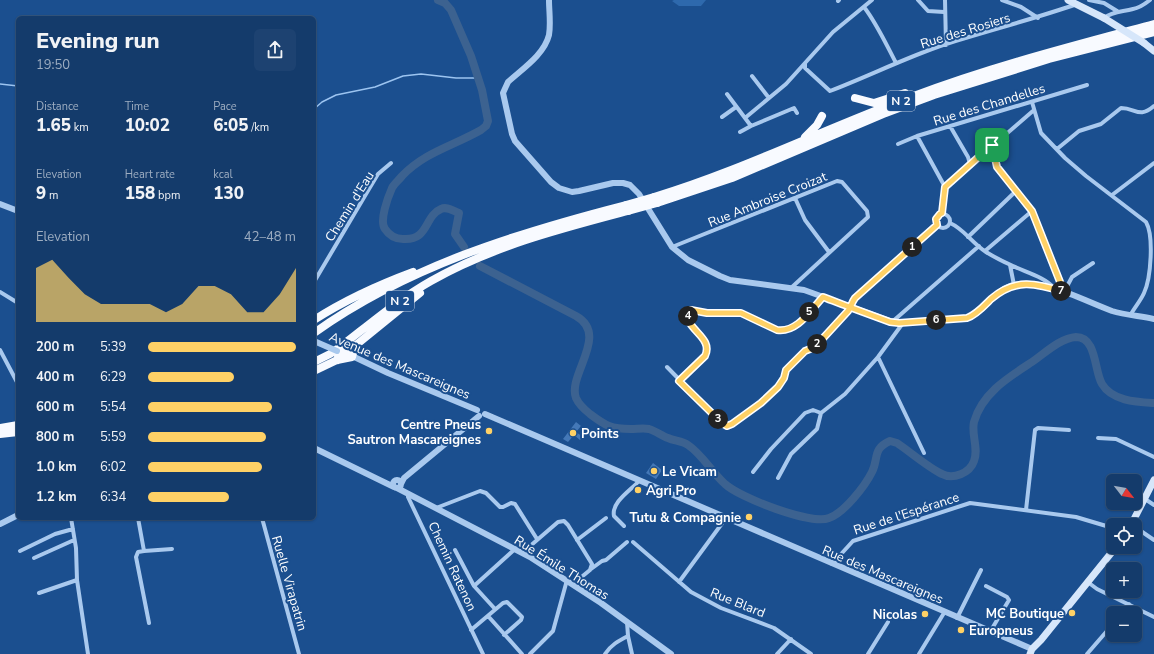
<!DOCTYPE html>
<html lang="en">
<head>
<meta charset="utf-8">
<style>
  :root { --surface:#143b6b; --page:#1d4271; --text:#f1f3f6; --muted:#9dadc1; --line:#33557e; --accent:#ffd166 }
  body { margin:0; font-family:"Nunito Sans",sans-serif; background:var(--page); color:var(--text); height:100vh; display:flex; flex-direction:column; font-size:15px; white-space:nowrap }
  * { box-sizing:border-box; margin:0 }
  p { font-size:13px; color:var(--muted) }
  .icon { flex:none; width:22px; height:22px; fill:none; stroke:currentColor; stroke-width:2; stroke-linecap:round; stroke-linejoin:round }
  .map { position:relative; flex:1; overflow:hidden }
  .sheet { position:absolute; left:16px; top:16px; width:300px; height:504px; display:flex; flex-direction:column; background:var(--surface); border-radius:6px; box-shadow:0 1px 3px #0004,0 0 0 1px var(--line) }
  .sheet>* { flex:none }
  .needle { width:26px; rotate:121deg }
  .buttons { position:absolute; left:1106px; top:474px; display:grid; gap:8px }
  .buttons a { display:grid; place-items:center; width:36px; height:36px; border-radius:6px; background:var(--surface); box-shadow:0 1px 3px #0004,0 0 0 1px var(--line); font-size:20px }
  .pin { position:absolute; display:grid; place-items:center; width:34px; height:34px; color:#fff; margin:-17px; border-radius:8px; box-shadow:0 2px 6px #0006 }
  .km { position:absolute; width:20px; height:20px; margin:-10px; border-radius:50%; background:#222; color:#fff; font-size:11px; line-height:20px; text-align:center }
  .round { display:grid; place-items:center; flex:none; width:42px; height:42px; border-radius:6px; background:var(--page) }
  .headline { display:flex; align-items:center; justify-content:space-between; height:68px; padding:0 20px }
  h1 { font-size:22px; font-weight:800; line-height:30px }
  .figures { display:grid; grid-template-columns:repeat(3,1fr); gap:6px; height:68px; padding:4px 20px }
  .figures div { display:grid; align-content:center }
  .figures b { font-size:17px; font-weight:800 }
  .figures small { font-size:11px; font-weight:400 }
  .figures p { font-size:11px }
  .chart { height:112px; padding:8px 20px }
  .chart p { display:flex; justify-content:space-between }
  .chart svg { width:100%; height:72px; margin-top:4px; fill:var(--accent); opacity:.7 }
  ul { padding:0 20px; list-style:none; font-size:13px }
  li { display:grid; grid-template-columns:64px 48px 1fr; align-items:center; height:30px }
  li i { height:10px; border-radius:5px; background:var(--accent) }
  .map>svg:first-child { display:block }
  .green { fill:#2e69ad }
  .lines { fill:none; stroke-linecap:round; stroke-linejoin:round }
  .stream { stroke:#9cc4f0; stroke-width:1.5 }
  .river { stroke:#3c6290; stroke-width:8 }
  .building { fill:#4478b7 }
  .minor { stroke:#a9c9ee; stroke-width:4 }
  .tertiary { stroke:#a9c9ee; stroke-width:6 }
  .secondary { stroke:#d6e6fa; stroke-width:7 }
  .trunk { stroke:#f8faff; stroke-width:8 }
  .tertiary-bridge { stroke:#a9c9ee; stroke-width:6 }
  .secondary-bridge { stroke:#d6e6fa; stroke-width:7 }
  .trunk-bridge { stroke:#f8faff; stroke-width:8 }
  .route-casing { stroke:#fff; stroke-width:8 }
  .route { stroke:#ffd166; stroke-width:5 }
  .poi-dot { fill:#ffd166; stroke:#1b4f8f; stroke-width:1.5 }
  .labels { text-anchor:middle; stroke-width:4; stroke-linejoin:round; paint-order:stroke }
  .shield { fill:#1b4f8f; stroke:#bbcadd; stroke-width:1 }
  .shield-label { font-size:12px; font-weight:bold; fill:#fff }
  .street-label { font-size:13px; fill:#fff; stroke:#1b4f8f }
  .poi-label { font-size:13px; font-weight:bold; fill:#fff; stroke:#1b4f8f; text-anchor:end }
</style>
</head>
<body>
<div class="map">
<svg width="1154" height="654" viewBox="0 0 1154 654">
  <rect width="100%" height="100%" fill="#1b4f8f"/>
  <path class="green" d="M674,0H706L701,6H679L672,1Z"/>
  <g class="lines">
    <path class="stream" d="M0,84L18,86
      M314,109L322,102L336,95L375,87L403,76L421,74L456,78H478"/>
    <path class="river" d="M438,0L445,3L451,10L471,56L482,90L488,121L486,126L481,130C453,146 425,152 402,176C399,180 394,184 392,188C388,197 379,221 385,229C389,235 395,239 403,239C429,241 424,216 441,209C447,206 453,211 459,213L455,234L464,247
      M480,266L576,316C610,335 567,375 576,398C579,405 585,410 590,414C606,426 611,429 631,429C637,429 644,428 649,429C656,431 662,436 668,438C675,441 682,441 688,445C703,455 712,473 725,484C740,498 811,525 829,518C844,513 865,486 872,472C879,458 872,449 890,441L897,443C909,451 929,468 942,474C953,480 970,473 974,461C979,449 971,434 974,422C982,393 1009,377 1032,362C1044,354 1060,338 1076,337C1097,337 1094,371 1102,384C1112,401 1137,402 1154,403"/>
  </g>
  <path class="building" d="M576,422L581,426L576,432L583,437L580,440L574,435L568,442L563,439Z
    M653,463L662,470L656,479L646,473Z"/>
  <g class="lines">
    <path class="minor" d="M872,0L833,32L805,63V68L830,91C869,76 907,57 946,44C990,30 1034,19 1077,4
      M918,0L928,11L944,12
      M945,0L946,45
      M1002,0L1021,7L1038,18
      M1089,0L1104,3L1117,11
      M838,1L839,0
      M864,7C877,24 886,44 896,63
      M1104,18C1113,11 1122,12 1133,9C1139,8 1145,4 1150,0
      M752,76L769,98
      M727,94L745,118
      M1032,102L1041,133L1065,158L1086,176L1146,222C1154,236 1151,278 1144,293C1141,300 1135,307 1131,314
      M797,113L794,108L751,126L745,118L786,84L805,63
      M722,117L736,107
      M950,126L968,157L970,164
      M740,132L751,126
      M917,136L945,187
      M898,144L917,136L1087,85
      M992,145L997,167L1032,211L1064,292
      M1057,149L1079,131L1101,124L1121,108C1136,108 1139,119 1154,106
      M1112,195L1154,163
      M795,198L805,220L829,252
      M942,213L945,187L1034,110
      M936 221a7 7 0 1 1 14 0a7 7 0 1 1-14 0Z
      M950,223C964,229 972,243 986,252C994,257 1004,262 1013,266C1025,272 1045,277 1054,288
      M968,237L1016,191
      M672,247L837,181L842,182L867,211L868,217L791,288
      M985,251L1032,211
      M1010,265L1014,285
      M314,282L369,189L378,174L391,163
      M0,292L18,303
      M1064,292L1072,277L1093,263
      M892,322L979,246
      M0,350L18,384
      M878,357L924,453
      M667,367L722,423L727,426L732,424L761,403L778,387L784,378L786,370L805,351L815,347L847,313L855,298L937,225
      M679,381L705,356C712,343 696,330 689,320L688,316L689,311L694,310L707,313H741L777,330C797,333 810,311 823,297
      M1098,438L1116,439L1154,457
      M753,472L771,449L805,413L813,410L821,413
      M778,478L791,454L817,429L821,413L845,394L878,357L903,323
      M408,493V497L483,654
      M1145,499L1154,505
      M436,508L480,491L486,493L500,507H503L511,503L515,504L537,539
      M1026,510L1035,430L1038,428L1069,430
      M71,518L76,548L77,580L88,654
      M138,518L144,551L138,552L136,557L149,623
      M262,518L299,654
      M624,526L614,516C611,502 631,490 639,481
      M1135,527L1154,540
      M577,540L606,518
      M633,542L691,592L721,608L774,628L811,654
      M455,550L474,586L495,609
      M20,551L55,534L73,529
      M144,551L172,549
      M522,553L558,522L564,521L568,525L592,564L590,570L573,584
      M34,558L74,540
      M832,564L853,541L970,503L1076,517L1113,528
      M591,569L602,561L606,560L627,542
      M679,582L726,518
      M1089,583L1097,589L1154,617
      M474,586L515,549
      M986,586L1007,597L1009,600L990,632
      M39,593L77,580
      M1122,613L1129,604
      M488,616L522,654
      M957,618L981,570
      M627,622L628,636L632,654
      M471,630L503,603L507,602L522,617L521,620L504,635
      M530,654L553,631L567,580
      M605,654C611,645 618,641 628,636
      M777,654L791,639
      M868,654L888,622
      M919,654L944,613
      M1087,654L1113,624"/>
    <path class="tertiary" d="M549,0C549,11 551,24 549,35C544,55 522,69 508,82L503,93L512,134L515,141L551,182L559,188L572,192L579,191L613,183H623L630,185L639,194L672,247L688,260L720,276L730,280L804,290L890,321L899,323L967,318C985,312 995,289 1014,285C1044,278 1084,301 1112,311C1125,315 1140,316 1154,319
      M0,204L18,211
      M348,354L388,373L477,410
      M485,414L1032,649
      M314,448L394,487
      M393 484a4 4 0 1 1 8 0a4 4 0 1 1-8 0Z
      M401,484L404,478L479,416
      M397,488L530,557L601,603L671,654
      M0,524L18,515"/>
    <path class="secondary" d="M1068,0L1104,18
      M1144,43L1154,51
      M1131,525L1154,480
      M1030,654L1032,649L1041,640L1116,547"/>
    <path class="trunk" d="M855,98L874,103L905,93
      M805,137L817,125L822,116
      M654,197C743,170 824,129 911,97C990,67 1072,46 1154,24
      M657,203L732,178L883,114L934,95L1049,59L1154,32
      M314,320C345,300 378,285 413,272
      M314,333C406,267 517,233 626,205
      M337,360L340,352L348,350L356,345L420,293
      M314,362L330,354L340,347C370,324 399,299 431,281C493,246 560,229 628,211
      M314,371L337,360L352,357L355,345
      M0,428L18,425
      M0,434L18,432"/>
    <path class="tertiary-bridge" d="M314,341L337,351"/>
    <path class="secondary-bridge" d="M1104,18L1144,43"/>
    <path class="trunk-bridge" d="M626,205L654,197
      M628,211L657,203"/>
  </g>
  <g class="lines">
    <defs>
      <path id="route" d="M992,145L945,187L942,213L940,214L936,219L937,225L855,298C852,302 851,307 848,311L815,347L805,351L786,370L784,378L778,387L761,403L732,424L727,426L722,423L679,381L705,356C714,337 685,330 688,313L691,310L707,313H741L777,330C797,333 810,311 823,297C833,301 842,304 852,308L890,322L899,323L967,318C976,315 984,306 991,299C1015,278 1036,283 1064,292L1032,211L997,167L992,145"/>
    </defs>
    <use href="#route" class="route-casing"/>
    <use href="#route" class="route"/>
  </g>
  <g class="poi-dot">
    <circle cx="489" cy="431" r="4"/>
    <circle cx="573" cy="433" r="4"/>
    <circle cx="654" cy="471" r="4"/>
    <circle cx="638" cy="490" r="4"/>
    <circle cx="749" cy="517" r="4"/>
    <circle cx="1072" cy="613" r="4"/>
    <circle cx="925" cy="614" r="4"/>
    <circle cx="961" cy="630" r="4"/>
  </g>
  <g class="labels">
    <g class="shield">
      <rect x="887" y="91" width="28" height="20" rx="3"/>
      <rect x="386" y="291" width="28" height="20" rx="3"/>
    </g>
    <g class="shield-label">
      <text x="901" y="105">N 2</text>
      <text x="400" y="305">N 2</text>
    </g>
    <g class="street-label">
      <text transform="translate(965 30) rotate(-17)" y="5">Rue des Rosiers</text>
      <text transform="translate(989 104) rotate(-17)" y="5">Rue des Chandelles</text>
      <text transform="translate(767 199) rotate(-22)" y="5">Rue Ambroise Croizat</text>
      <text transform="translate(349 206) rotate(-58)" y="5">Chemin d'Eau</text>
      <text transform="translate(400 365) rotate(23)" y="5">Avenue des Mascareignes</text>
      <text transform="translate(906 513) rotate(-18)" y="5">Rue de l'Espérance</text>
      <text transform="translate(453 566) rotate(65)" y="5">Chemin Ratenon</text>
      <text transform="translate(562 567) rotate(32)" y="5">Rue Émile Thomas</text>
      <text transform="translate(883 574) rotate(23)" y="5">Rue des Mascareignes</text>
      <text transform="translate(290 583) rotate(74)" y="5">Ruelle Virapatrin</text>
      <text transform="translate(738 602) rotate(22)" y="5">Rue Blard</text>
    </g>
    <g class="poi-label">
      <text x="481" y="429">Centre Pneus<tspan x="481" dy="15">Sautron Mascareignes</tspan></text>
      <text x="581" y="438" text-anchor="start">Points</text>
      <text x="662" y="476" text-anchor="start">Le Vicam</text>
      <text x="646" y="495" text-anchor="start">Agri Pro</text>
      <text x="741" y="522">Tutu &amp; Compagnie</text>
      <text x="1064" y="618">MC Boutique</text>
      <text x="917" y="619">Nicolas</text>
      <text x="969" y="635" text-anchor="start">Europneus</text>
    </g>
  </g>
</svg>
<div class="buttons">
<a><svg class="needle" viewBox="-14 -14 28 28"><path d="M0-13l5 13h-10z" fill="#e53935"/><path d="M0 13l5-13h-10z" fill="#9dadc1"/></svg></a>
<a><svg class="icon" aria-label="locate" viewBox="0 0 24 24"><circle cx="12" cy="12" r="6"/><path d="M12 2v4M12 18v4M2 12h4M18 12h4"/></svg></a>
<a>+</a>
<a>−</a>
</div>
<div class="pin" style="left:992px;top:145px;background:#1e9e55"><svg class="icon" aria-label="arrive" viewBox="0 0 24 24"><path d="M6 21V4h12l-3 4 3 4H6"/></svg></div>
<b class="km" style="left:912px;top:247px">1</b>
<b class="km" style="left:817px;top:344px">2</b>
<b class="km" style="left:718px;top:419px">3</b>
<b class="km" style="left:688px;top:316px">4</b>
<b class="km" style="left:809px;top:312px">5</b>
<b class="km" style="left:936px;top:320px">6</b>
<b class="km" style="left:1061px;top:291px">7</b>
<section class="sheet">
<div class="headline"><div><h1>Evening run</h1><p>19:50</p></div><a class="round"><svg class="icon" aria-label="share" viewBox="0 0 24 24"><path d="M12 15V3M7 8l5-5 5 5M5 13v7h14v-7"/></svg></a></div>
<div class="figures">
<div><p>Distance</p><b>1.65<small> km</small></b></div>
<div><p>Time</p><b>10:02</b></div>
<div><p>Pace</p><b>6:05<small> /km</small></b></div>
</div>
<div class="figures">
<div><p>Elevation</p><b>9<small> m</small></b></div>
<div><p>Heart rate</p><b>158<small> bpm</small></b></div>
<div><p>kcal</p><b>130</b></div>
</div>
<div class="chart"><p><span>Elevation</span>42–48 m</p>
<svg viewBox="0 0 160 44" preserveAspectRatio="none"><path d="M0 44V11L10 6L20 17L30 27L40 33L50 33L60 33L70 33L80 38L90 33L100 22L110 22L120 27L130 38L140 38L150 27L160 11V44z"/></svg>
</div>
<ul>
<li><b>200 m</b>5:39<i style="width:100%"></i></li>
<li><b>400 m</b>6:29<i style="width:58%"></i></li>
<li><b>600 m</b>5:54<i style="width:84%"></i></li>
<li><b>800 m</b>5:59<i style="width:80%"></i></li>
<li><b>1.0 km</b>6:02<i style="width:77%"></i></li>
<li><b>1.2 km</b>6:34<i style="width:55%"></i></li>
</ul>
</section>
</div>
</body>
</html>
